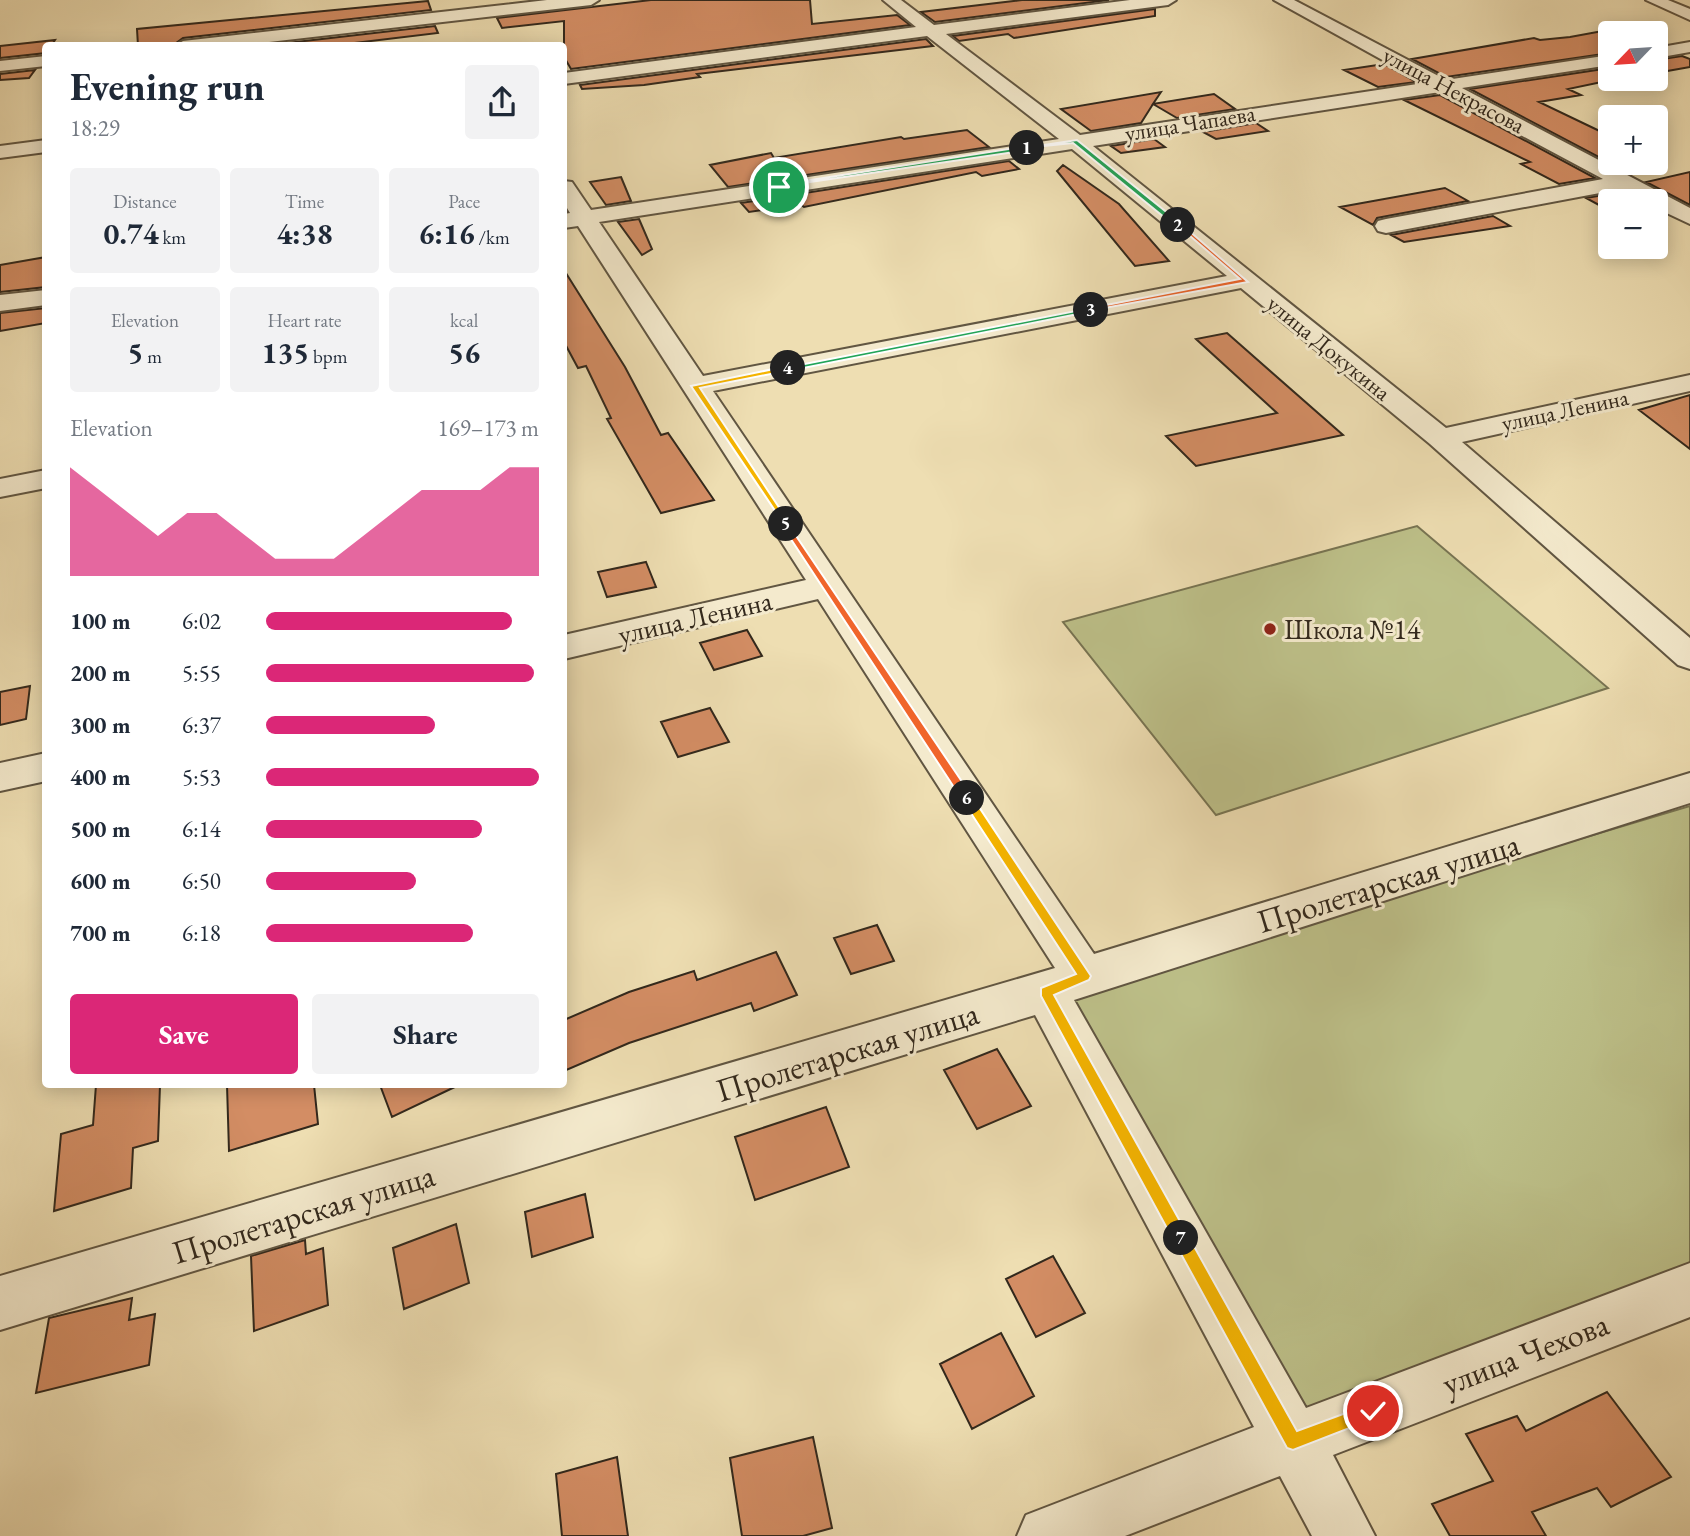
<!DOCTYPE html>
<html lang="en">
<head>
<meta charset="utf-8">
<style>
  :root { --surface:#fff; --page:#f2f2f3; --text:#1f2937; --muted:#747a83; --accent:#db2777 }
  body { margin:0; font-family:"EB Garamond",serif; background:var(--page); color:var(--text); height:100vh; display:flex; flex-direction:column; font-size:26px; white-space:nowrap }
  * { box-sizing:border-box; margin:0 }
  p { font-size:23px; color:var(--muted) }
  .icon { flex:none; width:38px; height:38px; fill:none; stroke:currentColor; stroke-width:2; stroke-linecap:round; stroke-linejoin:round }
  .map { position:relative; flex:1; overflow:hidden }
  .details { position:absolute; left:42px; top:42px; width:525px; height:1046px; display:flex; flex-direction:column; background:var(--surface); border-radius:7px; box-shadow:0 4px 18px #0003 }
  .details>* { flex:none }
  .needle { width:46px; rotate:245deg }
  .controls { position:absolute; left:1598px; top:21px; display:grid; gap:14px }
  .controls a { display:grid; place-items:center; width:70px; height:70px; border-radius:7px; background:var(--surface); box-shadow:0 4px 18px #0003; font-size:35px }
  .pin { position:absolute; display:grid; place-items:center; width:60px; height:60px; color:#fff; margin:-30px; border:4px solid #fff; border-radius:50%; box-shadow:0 2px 7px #0007 }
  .km { position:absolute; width:35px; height:35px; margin:-18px; border-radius:50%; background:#222; color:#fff; font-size:19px; line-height:35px; text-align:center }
  .round { display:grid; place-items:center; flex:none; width:74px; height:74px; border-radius:7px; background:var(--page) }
  .overview { display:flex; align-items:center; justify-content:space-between; height:119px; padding:0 28px }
  h1 { font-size:38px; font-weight:700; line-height:52px }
  .stats { display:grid; grid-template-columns:repeat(3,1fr); gap:10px; height:119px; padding:7px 28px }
  .stats div { display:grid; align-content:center; border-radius:7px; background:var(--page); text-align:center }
  .stats b { font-size:30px; font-weight:700 }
  .stats small { font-size:19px; font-weight:400 }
  .stats p { font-size:19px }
  .chart { height:196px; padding:14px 28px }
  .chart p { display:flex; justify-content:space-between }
  .chart svg { width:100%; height:126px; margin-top:7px; fill:var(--accent); opacity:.7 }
  .primary-button { display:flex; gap:14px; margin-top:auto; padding:14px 28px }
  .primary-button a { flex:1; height:80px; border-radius:7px; background:var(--accent); color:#fff; font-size:28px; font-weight:700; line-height:80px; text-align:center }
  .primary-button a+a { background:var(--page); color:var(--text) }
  ul { padding:0 28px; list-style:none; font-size:23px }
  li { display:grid; grid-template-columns:112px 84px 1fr; align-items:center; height:52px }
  li i { height:18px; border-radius:9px; background:var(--accent) }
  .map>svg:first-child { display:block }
  .green { fill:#bdc089; stroke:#787452; stroke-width:2 }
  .building { fill:#d38d64; stroke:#32281c; stroke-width:2 }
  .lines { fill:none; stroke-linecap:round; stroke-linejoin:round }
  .minor-casing { stroke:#615642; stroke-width:4 }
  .minor { fill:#f4eacd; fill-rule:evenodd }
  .split-1 { fill:#22a559; stroke:#fff; stroke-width:2 }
  .split-2 { fill:#22a559; stroke:#fff; stroke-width:2 }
  .split-3 { fill:#f0652b; stroke:#fff; stroke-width:2 }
  .split-4 { fill:#22a559; stroke:#fff; stroke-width:2 }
  .split-5 { fill:#f5b400; stroke:#fff; stroke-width:2 }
  .split-6 { fill:#f0652b; stroke:#fff; stroke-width:2 }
  .split-7 { fill:#f5b400; stroke:#fff; stroke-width:2 }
  .split-8 { fill:#f5b400; stroke:#fff; stroke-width:2 }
  .poi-dot { fill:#8f2418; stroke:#f4eacd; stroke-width:2.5 }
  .labels { text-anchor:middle; stroke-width:6; stroke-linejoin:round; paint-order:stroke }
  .far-street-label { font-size:23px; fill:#32281c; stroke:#f4eacd }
  .street-label { font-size:28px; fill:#32281c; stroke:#f4eacd }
  .poi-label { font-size:28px; fill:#32281c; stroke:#f4eacd; text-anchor:start }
  .near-street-label { font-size:33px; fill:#32281c; stroke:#f4eacd }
</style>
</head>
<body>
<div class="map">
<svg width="1690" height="1536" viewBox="0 0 1690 1536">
  <rect width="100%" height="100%" fill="#eedeb2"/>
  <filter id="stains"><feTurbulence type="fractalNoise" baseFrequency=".00286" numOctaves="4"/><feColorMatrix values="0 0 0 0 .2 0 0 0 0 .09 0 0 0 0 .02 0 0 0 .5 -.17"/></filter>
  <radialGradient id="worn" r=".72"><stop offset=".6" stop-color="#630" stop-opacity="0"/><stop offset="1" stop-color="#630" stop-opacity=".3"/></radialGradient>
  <path class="green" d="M1417,526L1608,688L1216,815L1063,622Z
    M1690,806V1271L1300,1428L1067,993Z"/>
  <path class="building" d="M651,0H810L812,24L897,15L910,25L571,69L564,57V21L502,28L497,18Z
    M1022,0H1109L935,22L921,12Z
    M428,1L431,10L183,38L172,46H138L137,29Z
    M1155,9V16L1014,38L1008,34L959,41L953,36Z
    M435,26L438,33L346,44L261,46Z
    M1608,30L1619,33H1610V53L1446,77L1412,59L1534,38L1540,40L1570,37Z
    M926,39L933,46L697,74L700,77L644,85L582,89L580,85Z
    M55,40L51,46H46V53L0,58V46Z
    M1682,56L1690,59V67L1656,73V60Z
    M1384,64L1416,82L1378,87L1344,70Z
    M1610,68V79H1616L1568,89L1581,95L1539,102L1610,136V163L1470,89Z
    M35,70L29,78L0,80V74Z
    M1161,92L1153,104L1214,94L1235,109L1177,118L1153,104L1141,123L1091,131L1061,109Z
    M1440,95L1595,178L1559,184L1521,164L1530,162L1404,100Z
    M1256,123L1268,131L1216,139L1203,132Z
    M967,130L989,147L728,187L710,165L771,153L774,158L901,137L904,139Z
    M1154,139L1165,147L1121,153L1111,146Z
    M1009,161L1019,169L982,176L976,172L804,207L800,204L749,212L741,203Z
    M1063,165L1119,204L1169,261L1135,266L1057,171Z
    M1690,172V205L1646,182Z
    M621,177L631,201L606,205L590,182Z
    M1445,188L1468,201L1377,218L1373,225L1340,207Z
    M1621,192L1639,201H1610V211L1586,198Z
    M1493,216L1510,226L1404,242L1391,235Z
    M639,219L652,249L642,255L618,222Z
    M46,257V287L0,292V265Z
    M564,270L625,367L661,435L668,433L714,500L661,513L607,419L611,418L586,366L578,368L564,342Z
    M46,308V323L0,331V313Z
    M1227,333L1343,435L1196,466L1166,436L1277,413L1196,339Z
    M1690,395V449L1639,410Z
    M646,562L656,587L607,597L598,572Z
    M747,630L762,656L714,670L700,643Z
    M30,686L26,719L0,725V692Z
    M710,708L729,742L678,757L661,722Z
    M877,925L894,961L851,974L834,938Z
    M776,952L797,995L754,1011L751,1003L629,1043L564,1071V1020L629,992L694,971L697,980Z
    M997,1049L1031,1106L977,1129L944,1070Z
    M96,1085H160L158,1141L133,1148L131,1188L54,1211L61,1134L93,1125Z
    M227,1085H314L318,1124L229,1151Z
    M380,1085H459L392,1117Z
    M826,1107L849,1167L755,1200L735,1137Z
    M585,1194L593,1237L532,1257L525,1212Z
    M456,1224L469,1283L404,1309L393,1248Z
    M305,1240L306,1254L323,1248L328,1305L254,1331L251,1256Z
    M1053,1256L1085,1313L1036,1337L1006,1279Z
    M132,1298L129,1320L155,1314L149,1365L36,1393L49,1318Z
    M1001,1333L1034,1396L972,1429L940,1364Z
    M1607,1392L1671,1477L1611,1507L1597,1488L1532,1512L1546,1536H1450L1432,1504L1493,1481L1466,1434L1517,1416L1526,1431Z
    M813,1437L832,1528L803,1536H742L730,1458Z
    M617,1457L628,1536H562L556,1474Z"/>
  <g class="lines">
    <defs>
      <path id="minor" d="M547,0H599L591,5L234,46H175L183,41Z
        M883,0H901L934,25L1130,0H1176L1168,5L946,34L1080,135L1424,83L1274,0H1294L1446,80L1610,55V65L1462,88L1690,208V224L1656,208V201H1644L1621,189L1386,233L1378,231L1375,226L1378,221L1386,219L1603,179L1440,92L1093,146L1446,428L1690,375V391L1462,442L1690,638V669L1678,665L1430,444L1241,288L713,391L1094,954L1690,773V803L1074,1000L1306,1408L1690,1263V1317L1333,1455L1375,1536H1312L1280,1476L1125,1536H1017L1026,1515L1254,1427L1035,1015L0,1330V1276L1055,968L818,599L564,659V635L806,580L578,226L564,228V214L570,213L564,203V181L572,182L591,210L1059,139L927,36L564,84V73L916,27ZM1072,149L1227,276L703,376L599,222Z
        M1646,0H1668L1690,9V20Z
        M1690,42V52L1656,58V48Z
        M46,56V66L0,71V61Z
        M46,140V152L0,158V146Z
        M46,290V305L0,311V295Z
        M46,470V488L0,497V479Z
        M46,753V781L0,791V763Z"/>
    </defs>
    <use href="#minor" class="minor-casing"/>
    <use href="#minor" class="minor"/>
  </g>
  <path class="split-1" d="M1027,146L1029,150L776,187L779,185Z"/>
  <path class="split-2" d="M1077,140L1180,223V226H1175L1073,143L1024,148Z"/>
  <path class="split-3" d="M1175,223H1180L1248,282L1088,311L1091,308L1240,279Z"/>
  <path class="split-4" d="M1091,308L1093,311L788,371L784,368Z"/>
  <path class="split-5" d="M788,366L791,370L700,388L790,524L786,527L691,386Z"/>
  <path class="split-6" d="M786,521L971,795V801H963L781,524Z"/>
  <path class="split-7" d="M967,794L971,795L1091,976L1089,980L1054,995L1186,1232V1243H1175L1041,996V988L1076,974L963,801L961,798Z"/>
  <path class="split-8" d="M1181,1230L1186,1232L1297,1431L1373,1403L1378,1405L1381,1411L1378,1417L1293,1450L1287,1448L1175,1243V1232Z"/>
  <circle class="poi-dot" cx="1270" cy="629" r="7"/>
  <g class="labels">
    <g class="far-street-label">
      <text transform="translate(1454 90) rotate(28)" y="8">улица Некрасова</text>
      <text transform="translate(1190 123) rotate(-9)" y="8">улица Чапаева</text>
      <text transform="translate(1329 348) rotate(39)" y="8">улица Докукина</text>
      <text transform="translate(1565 410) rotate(-12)" y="8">улица Ленина</text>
    </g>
    <g class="street-label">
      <text transform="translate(695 617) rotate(-13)" y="10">улица Ленина</text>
    </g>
    <g class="poi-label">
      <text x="1284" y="639">Школа №14</text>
    </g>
    <g class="near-street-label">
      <text transform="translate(1388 882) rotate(-17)" y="12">Пролетарская улица</text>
      <text transform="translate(847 1051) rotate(-17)" y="12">Пролетарская улица</text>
      <text transform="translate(303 1213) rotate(-17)" y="12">Пролетарская улица</text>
      <text transform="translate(1525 1353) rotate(-21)" y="12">улица Чехова</text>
    </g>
  </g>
  <rect width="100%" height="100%" filter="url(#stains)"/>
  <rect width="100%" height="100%" fill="url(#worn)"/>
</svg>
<div class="controls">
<a><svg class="needle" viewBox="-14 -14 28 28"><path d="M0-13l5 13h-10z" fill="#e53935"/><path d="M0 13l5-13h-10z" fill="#747a83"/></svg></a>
<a>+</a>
<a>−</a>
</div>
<div class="pin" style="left:779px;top:187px;background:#1e9e55"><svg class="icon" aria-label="arrive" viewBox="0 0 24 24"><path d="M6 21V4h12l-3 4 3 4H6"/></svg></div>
<div class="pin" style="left:1373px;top:1411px;background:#d93025"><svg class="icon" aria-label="check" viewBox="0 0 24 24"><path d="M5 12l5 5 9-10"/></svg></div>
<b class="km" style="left:1027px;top:148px">1</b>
<b class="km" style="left:1178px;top:225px">2</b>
<b class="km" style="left:1091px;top:310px">3</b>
<b class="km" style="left:788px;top:368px">4</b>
<b class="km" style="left:786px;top:524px">5</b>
<b class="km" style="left:967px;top:798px">6</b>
<b class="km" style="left:1181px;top:1238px">7</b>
<section class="details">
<div class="overview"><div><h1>Evening run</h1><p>18:29</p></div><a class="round"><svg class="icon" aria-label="share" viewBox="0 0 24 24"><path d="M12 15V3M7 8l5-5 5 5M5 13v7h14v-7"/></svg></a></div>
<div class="stats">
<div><p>Distance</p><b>0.74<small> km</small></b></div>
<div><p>Time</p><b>4:38</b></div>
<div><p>Pace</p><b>6:16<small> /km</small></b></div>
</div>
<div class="stats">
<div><p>Elevation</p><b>5<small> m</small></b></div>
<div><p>Heart rate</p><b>135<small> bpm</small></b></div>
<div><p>kcal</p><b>56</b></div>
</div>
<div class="chart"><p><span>Elevation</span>169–173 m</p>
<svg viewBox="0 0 160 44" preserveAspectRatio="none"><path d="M0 44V6L10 14L20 22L30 30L40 22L50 22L60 30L70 38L80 38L90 38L100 30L110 22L120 14L130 14L140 14L150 6L160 6V44z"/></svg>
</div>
<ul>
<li><b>100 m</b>6:02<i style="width:90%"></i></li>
<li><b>200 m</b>5:55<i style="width:98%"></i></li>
<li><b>300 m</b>6:37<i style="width:62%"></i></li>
<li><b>400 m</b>5:53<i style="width:100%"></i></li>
<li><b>500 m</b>6:14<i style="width:79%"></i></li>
<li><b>600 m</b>6:50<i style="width:55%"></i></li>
<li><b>700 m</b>6:18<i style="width:76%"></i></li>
</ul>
<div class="primary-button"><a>Save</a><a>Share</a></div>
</section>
</div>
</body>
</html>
